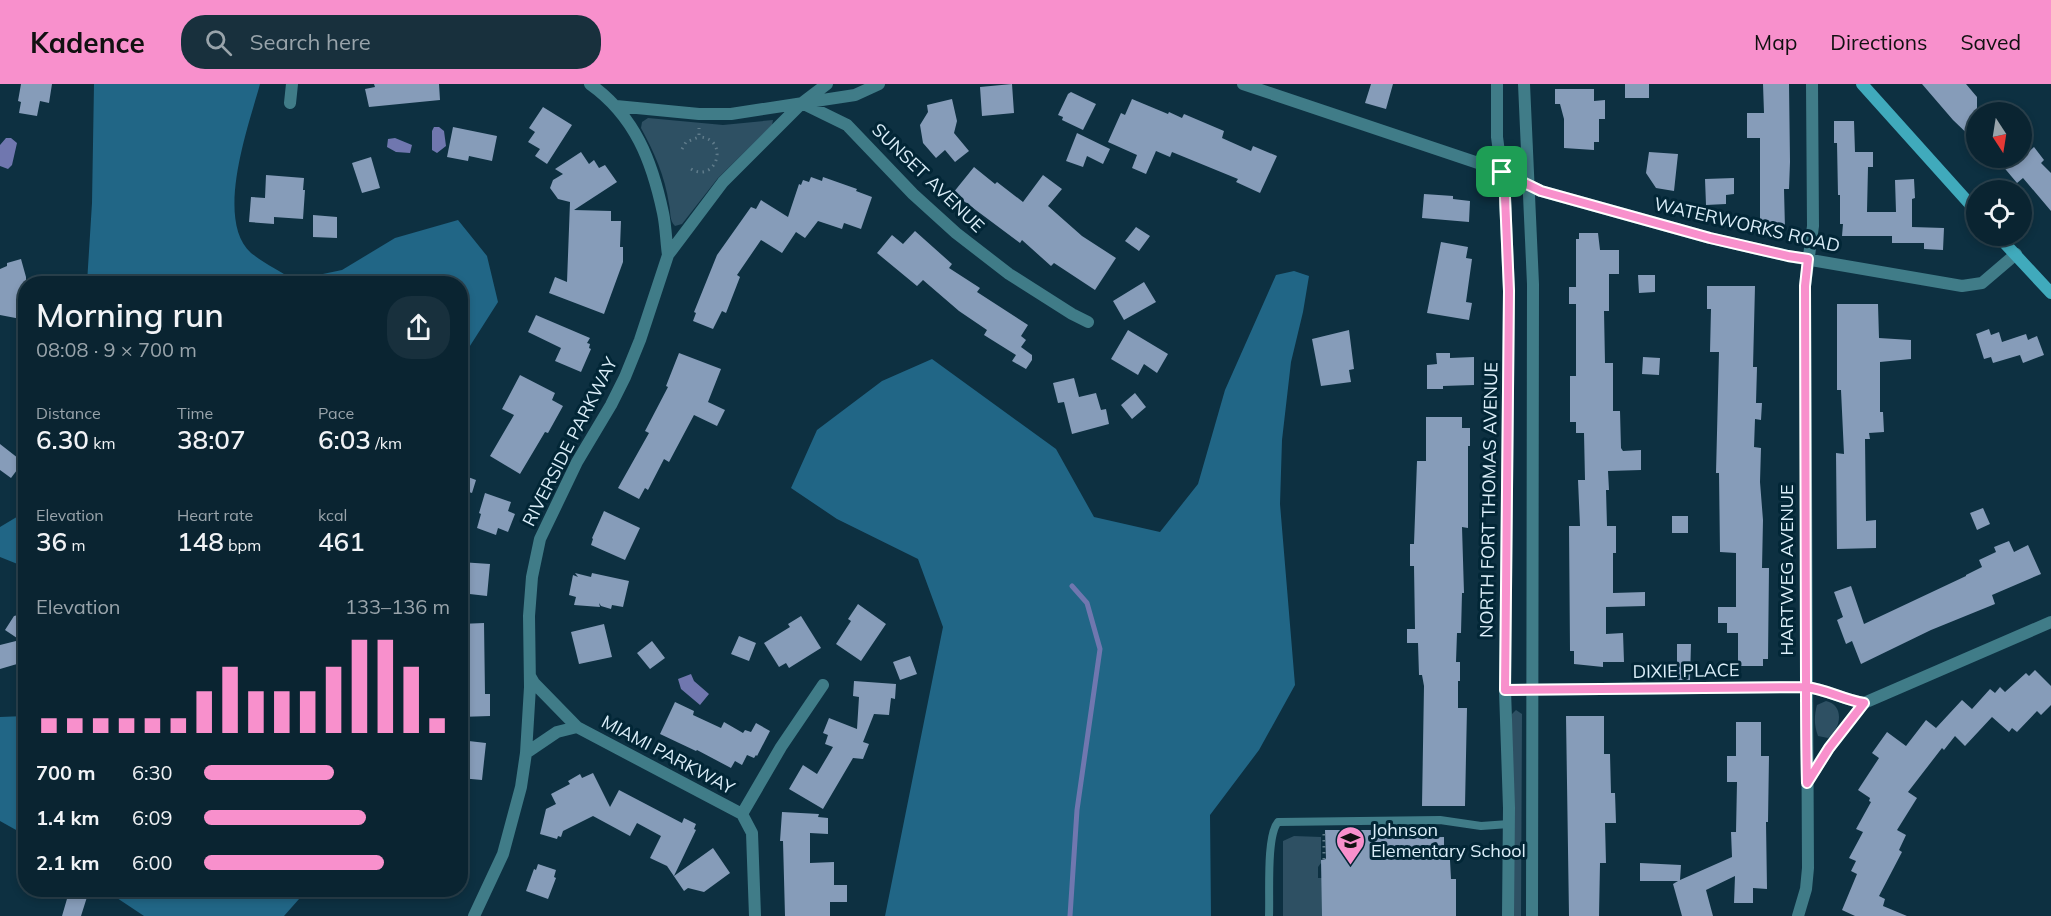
<!DOCTYPE html>
<html lang="en">
<head>
<meta charset="utf-8">
<style>
  :root { --surface:#0a2431; --page:#18303d; --text:#f1f3f6; --muted:#99a4ab; --line:#2a414d; --accent:#f890cc }
  body { margin:0; font-family:Mulish,sans-serif; background:var(--page); color:var(--text); height:100vh; display:flex; flex-direction:column; font-size:22px; white-space:nowrap }
  * { box-sizing:border-box; margin:0 }
  p { font-size:20px; color:var(--muted) }
  .icon { flex:none; width:33px; height:33px; fill:none; stroke:currentColor; stroke-width:2; stroke-linecap:round; stroke-linejoin:round }
  .map { position:relative; flex:1; overflow:hidden }
  .drawer { position:absolute; left:18px; top:192px; width:450px; height:621px; display:flex; flex-direction:column; background:var(--surface); border-radius:24px; box-shadow:0 3px 9px #0003,0 0 0 2px var(--line) }
  .drawer>* { flex:none }
  .needle { width:39px; rotate:168deg }
  .tools { position:absolute; left:1966px; top:18px; display:grid; gap:12px }
  .tools a { display:grid; place-items:center; width:66px; height:66px; border-radius:50%; background:var(--surface); box-shadow:0 3px 9px #0003,0 0 0 2px var(--line); font-size:30px }
  .pin { position:absolute; display:grid; place-items:center; width:51px; height:51px; color:#fff; margin:-26px; border-radius:12px; box-shadow:0 3px 9px #0006 }
  .round { display:grid; place-items:center; flex:none; width:63px; height:63px; border-radius:24px; background:var(--page) }
  .summary { display:flex; align-items:center; justify-content:space-between; height:102px; padding:0 18px }
  h1 { font-size:33px; font-weight:600; line-height:45px }
  .figures { display:grid; grid-template-columns:repeat(3,1fr); gap:9px; height:102px; padding:6px 18px }
  .figures div { display:grid; align-content:center }
  .figures b { font-size:26px; font-weight:600 }
  .figures small { font-size:16px; font-weight:400 }
  .figures p { font-size:16px }
  .chart { height:168px; padding:12px 18px }
  .chart p { display:flex; justify-content:space-between }
  .chart svg { width:100%; height:108px; margin-top:6px; stroke:var(--accent); stroke-width:6 }
  ul { padding:0 18px; list-style:none; font-size:20px }
  li { display:grid; grid-template-columns:96px 72px 1fr; align-items:center; height:45px }
  li i { height:15px; border-radius:8px; background:var(--accent) }
  header { display:flex; align-items:center; gap:36px; box-sizing:border-box; height:84px; padding:0 30px; background:var(--accent); color:#111 }
  header strong { font-size:28px }
  nav { display:flex; gap:33px; margin-inline-start:auto; font-size:21px }
  .search { width:420px; height:54px; background:var(--page); display:flex; align-items:center; gap:15px; box-sizing:border-box; padding:0 21px; border-radius:24px; color:var(--muted); font-size:22px }
  .map>svg:first-child { display:block }
  .green { fill:#2e5063 }
  .forest { fill:#216686 }
  .water { fill:#7077af }
  .lines { fill:none; stroke-linecap:round; stroke-linejoin:round }
  .stream { stroke:#7077af; stroke-width:5 }
  .building { fill:#869cb9 }
  .path { stroke:#607c8b; stroke-width:3; stroke-dasharray:1.5 4.5; stroke-linecap:butt }
  .service { stroke:#407c88; stroke-width:8 }
  .minor { stroke:#407c88; stroke-width:12 }
  .tertiary { stroke:#407c88; stroke-width:12 }
  .secondary { stroke:#40aabc; stroke-width:12 }
  .route-casing { stroke:#fff; stroke-width:12 }
  .route { stroke:#f890cc; stroke-width:8 }
  .labels { text-anchor:middle; stroke-width:6; stroke-linejoin:round; paint-order:stroke }
  .street-label { font-size:18px; fill:#dbeef9; stroke:#022636 }
  .poi-label { font-size:18px; fill:#dbeef9; stroke:#022636; text-anchor:start }
</style>
</head>
<body>
<header>
<strong>Kadence</strong>
<div class="search"><svg class="icon" aria-label="search" viewBox="0 0 24 24"><circle cx="10" cy="10" r="6"/><path d="M15 15l6 6"/></svg>Search here</div>
<nav><a>Map</a><a>Directions</a><a>Saved</a></nav>
</header>
<div class="map">
<svg width="2051" height="832" viewBox="0 0 2051 832">
  <rect width="100%" height="100%" fill="#0d3041"/>
  <path class="green" d="M648,34L723,41L773,36L772,41L718,94L682,140L675,142C669,136 671,128 669,120C665,92 654,68 641,44L642,38Z
    M1826,617C1845,621 1841,645 1828,654L1818,652C1814,641 1814,632 1817,621Z
    M1516,626L1522,630L1521,832H1512V630Z
    M1294,752L1321,753V779L1318,783V794H1322V832H1283V757Z"/>
  <path class="forest" d="M94,0H260C249,41 214,135 251,169C264,179 281,188 294,196L342,186L395,154L458,136L487,172L498,218L461,276L460,200L87,199L92,119Z
    M1294,187L1309,192L1303,228L1291,278L1282,356L1280,420L1295,601L1259,666L1210,731L1211,832H885L943,543L918,475L837,435L791,404L817,346L882,297L932,275L1056,365L1094,433L1160,448L1198,400L1225,306L1276,191Z
    M25,428V483L0,473V443Z
    M25,632H26L25,751L0,737V633Z
    M105,806H307L284,832H144Z"/>
  <path class="water" d="M434,43H439L444,47L446,62L437,69L432,66V47Z
    M6,54H11L17,59L12,81L8,85L0,82V61Z
    M395,54L412,61L410,69L396,68L387,63L388,55Z
    M691,590L694,597L709,610L700,621L681,605L678,595Z"/>
  <g class="lines">
    <path class="stream" d="M1070,832L1077,726L1100,565L1087,519L1072,502"/>
  </g>
  <path class="building" d="M21,0H52L49,19L40,17L37,32L19,29L21,18L18,17Z
    M374,0H439L440,16L369,23L365,5L375,3Z
    M1012,0L1014,29L982,32L980,3Z
    M1371,0H1393L1386,25L1365,19Z
    M1625,0H1649V14H1625Z
    M1763,0H1789L1790,78L1789,105H1784L1785,145H1760V54H1747V29H1764Z
    M1922,0H1966L1977,13V59L1953,36Z
    M1555,5H1594V17L1605,16V35H1599V58H1594V66L1564,64V35L1560,20H1555Z
    M1071,8L1096,20L1083,46L1062,36L1063,33L1058,31L1068,10Z
    M952,15L957,37L954,49L969,67L955,78L945,66L936,74L923,59L920,41L928,28L927,21Z
    M1132,15L1168,30L1169,28L1182,34L1184,30L1224,47L1222,54L1251,67L1253,62L1277,72L1260,109L1236,98L1238,95L1172,68L1170,73L1156,67L1146,90L1132,84L1137,71L1108,58L1121,29L1125,31Z
    M543,23L572,41L547,80L535,72L540,65L528,58L535,48L529,44Z
    M1834,37H1854L1855,68H1873V83H1868L1867,128H1896L1895,96L1914,95L1915,114L1912,115V143L1944,144L1943,166L1924,165V159H1892V152H1842L1843,140H1840V111H1838L1837,59H1834Z
    M453,43L497,52L492,77L469,72L468,77L447,73Z
    M1077,49L1110,65L1103,80L1087,72L1083,83L1066,77Z
    M2034,63L2044,76L2041,79L2051,89V127L2023,94L2017,99L1996,74H2022Z
    M581,68L589,80L594,76L599,84L605,81L617,98L574,126L611,127V137H621L620,163H623V178L604,230L549,209L555,193L567,198L570,118L558,115L550,104L553,96L563,90L555,85Z
    M1649,68L1678,70L1674,107L1656,104L1646,89Z
    M371,73L380,104L362,109L352,79Z
    M974,83L995,100L997,98L1023,118L1043,91L1062,105L1048,122L1082,152L1116,174L1095,206L1054,179L1051,182L1022,156L1020,159L953,109Z
    M266,91L304,94L303,106H305L303,135L274,133V140L249,138L251,113L265,114Z
    M811,93L822,97L823,93L857,105L856,107L872,113L861,145L844,139L842,145L818,137L805,154L796,148L782,169L761,156L737,191L740,193L726,229L722,227L713,245L693,237L696,229L694,228L717,171L751,123L756,125L761,116L788,133L799,100L801,101L803,96L809,98Z
    M1734,94V110L1726,111V120L1706,121L1705,95Z
    M1424,110L1453,112V115L1470,117L1469,138L1422,134Z
    M313,131L337,133V154L313,153Z
    M1136,143L1150,152L1139,167L1125,157Z
    M915,147L952,180L949,184L980,204L977,208L1028,241L1021,252L1026,256L1021,263L1032,271V276L1026,285L1012,277L1016,271L984,251L987,246L959,227L923,196L917,202L877,169L892,151L903,160Z
    M1579,149H1598L1600,166H1619V190H1609V227H1604L1605,279H1613V327H1620L1621,364L1623,367L1641,366V386L1608,387L1609,406H1606L1607,442H1616V469H1613V509L1645,508V522L1606,523V550L1623,549L1624,578H1603V583L1574,580V567H1570L1569,442H1580L1578,396H1585L1584,349H1576V338H1570V292H1576V220H1569V203H1576V155H1579Z
    M1441,158L1468,163L1466,174L1472,175L1466,218L1472,219L1469,236L1427,229Z
    M21,175L26,193V236L0,231V185L7,182V179Z
    M1638,191H1655V208L1639,209Z
    M1144,198L1156,218L1124,236L1113,217Z
    M1707,202H1755L1753,283H1757L1756,319H1762L1761,336L1755,335L1754,363L1761,364L1760,398L1763,436L1762,484H1769L1768,575H1763V582H1738V549H1727V539H1718V523H1736V469L1720,468L1719,389H1716L1719,268H1710L1711,225H1707Z
    M1837,220H1878L1879,254L1911,256V275L1880,278V328H1883L1884,348L1869,349L1870,355H1865L1866,437L1876,436V464L1837,465L1836,369L1844,370L1841,306H1837Z
    M536,231L590,254L587,259L590,260L589,264L591,265L581,288L555,277L561,264L528,248Z
    M1989,245L1991,251L1999,248L2002,258L2026,250L2028,256L2037,252L2044,271L2023,279L2020,271L1993,279L1991,273L1984,275L1976,250Z
    M1128,246L1168,270L1157,289L1144,280L1138,291L1111,275Z
    M1349,246L1354,285L1349,286L1351,298L1321,302L1312,255Z
    M679,269L721,285L708,318L725,326L717,342L694,331L669,378L664,375L648,406L645,404L639,415L618,404L649,349L645,347L668,303L666,302Z
    M1436,269H1450V274L1474,273V301L1443,302V305H1427V281L1437,280Z
    M1643,273L1660,274L1659,291L1642,290Z
    M520,291L555,309L552,316L563,322L548,349L545,348L520,390L490,372L514,331L502,325Z
    M1074,294L1079,313L1096,309L1101,326L1106,325L1109,340L1072,350L1064,318L1058,319L1053,299Z
    M1135,309L1146,323L1132,335L1121,321Z
    M1426,333H1462V344H1470V362H1468V444L1462,443L1464,509H1462L1461,549H1457L1456,578H1460V597H1458V624H1467L1465,722H1422L1424,602L1422,591H1419L1418,559H1407V545H1415L1414,482H1410V460H1414L1417,377H1426Z
    M0,360L23,378L11,394L0,386Z
    M460,390L476,396L472,409L460,405Z
    M485,409L511,418L508,427L515,430L508,448L498,444L496,451L477,444L481,430L479,429Z
    M1983,424L1990,440L1977,446L1970,429Z
    M604,427L640,444L625,476L591,461L593,455L592,454Z
    M1672,432H1688V449H1672Z
    M2009,457L2014,468L2028,461L2041,490L1992,511L1995,520L1931,546L1861,580L1852,557L1846,560L1837,536L1843,533L1834,508L1851,502L1864,540L1966,492V491L1982,483L1979,476L1996,468L1994,463Z
    M460,478L490,480L487,512L461,509Z
    M575,489L591,493L592,489L629,497L623,523L612,521L611,525L601,522L599,519L600,523L574,521L576,513L569,511L573,491L578,493Z
    M858,520L886,540L861,577L836,560L851,537L848,535Z
    M26,529V573L16,576L17,580L0,585V561L20,556L5,546L14,532Z
    M801,532L821,564L789,584L786,579L779,583L764,559L790,543L788,540Z
    M484,539L485,610H490V632L460,633V540Z
    M604,540L612,573L579,580L571,548Z
    M739,552L756,559L749,577L731,570Z
    M652,557L665,574L650,585L637,569Z
    M1677,560H1691L1690,596H1677Z
    M910,572L917,590L900,596L893,578Z
    M2035,586L2051,602V621L2041,631L2037,627L2017,648L2012,644L2009,648L1992,633L1965,662L1955,652L1944,666L1942,664L1908,708L1917,714L1897,746L1906,751L1899,766L1902,768L1879,812L1885,815L1883,822L1907,832H1855L1842,826L1857,790L1851,787L1856,777L1849,774L1863,748L1856,745L1871,718L1869,717L1870,714L1858,706L1879,674L1872,669L1887,648L1906,662L1926,636L1936,644L1962,616L1972,625L1990,605L1995,609L2000,603L2005,608L2026,589L2029,592Z
    M854,597L896,600L895,615L891,614L889,631L874,630L863,658L869,660L863,675L853,674L823,725L789,705L803,681L817,690L833,663L825,660L828,651L823,649L829,634L857,645L859,613L853,612Z
    M675,618L694,627L693,631L721,644L724,638L743,649L745,646L751,648L756,639L770,647L757,672L756,671L754,674L747,671L742,681L735,677L731,684L697,666L696,667L660,650Z
    M1566,632H1604V670H1610L1611,709H1615L1616,739H1605L1606,779H1600L1599,832H1569Z
    M1736,638H1761V672H1769L1768,738H1766L1767,805L1753,804V819H1734L1735,792L1706,806L1713,832H1682L1673,800L1678,797H1640V779L1681,781L1680,796L1732,773L1731,748H1736L1737,698H1727V672H1736Z
    M460,656L486,659L482,696L460,694Z
    M593,689L610,723L619,706L682,739L684,734L696,740L694,745L696,746L674,792L713,764L730,789L704,808L688,804L684,807L667,782L650,774L661,752L637,739L630,752L593,732L563,747L561,753L558,752L557,755L540,750L546,725L556,720L551,710L570,700L568,697L580,690L582,694Z
    M782,728L819,730L818,733L828,734V750L810,749V779L834,778V801H847V818H830V832H785L783,757H780Z
    M1325,746H1381V754L1444,753V775L1450,776L1451,795H1456V832H1322L1321,776L1326,775Z
    M538,780L556,786L554,793L556,794L548,815L526,807L534,785L536,786Z
    M69,808L87,813L81,832H62Z"/>
  <g class="lines">
    <path class="path" d="M682,65L686,58L699,53V44
      M691,85C717,100 730,54 699,53
      M1324,750V775
      M1381,751L1406,754"/>
    <path class="service" d="M1269,832C1270,811 1266,752 1278,738L1440,736L1481,742L1509,740"/>
    <path class="minor" d="M590,0C635,32 652,77 663,129C666,143 666,157 668,171
      M1243,0L1490,83L1541,107L1710,154L1788,172L1962,202L1982,199L2016,170
      M290,19L292,0
      M802,19L847,41L913,110L956,149L1009,190L1072,230L1088,238
      M616,22L699,30H731L855,11L879,0
      M530,592L534,599L577,643L742,730L752,749L755,832
      M1505,606L1806,603C1826,605 1844,616 1864,619L2051,538
      M526,669L557,648L577,643
      M1807,698L1829,664L1864,619
      M742,730L781,663L823,601
      M474,832L503,770L521,703L526,669L530,603L529,532L532,493L540,455L577,378L611,321L625,293L640,256L668,171L723,98L802,19L827,0
      M1798,832L1806,805L1808,784L1805,202L1813,142L1812,0"/>
    <path class="tertiary" d="M1497,0V53L1505,113L1509,207L1505,606L1509,724L1508,832
      M1524,0L1533,200L1532,832"/>
    <path class="secondary" d="M1862,0L1977,128
      M1998,152L2051,209"/>
  </g>
  <g class="lines">
    <defs>
      <path id="route" d="M1502,88L1505,113L1509,207L1505,606L1806,603C1826,605 1844,616 1864,619L1829,664L1807,699C1806,664 1806,628 1806,593L1805,202L1808,175L1788,172L1710,154L1541,107L1502,88"/>
    </defs>
    <use href="#route" class="route-casing"/>
    <use href="#route" class="route"/>
  </g>
  <defs>
    <symbol id="school-pin" viewBox="-11 -11 22 30"><path d="M0 17L-7.5 6A9.5 9.5 0 1 1 7.5 6Z" fill="#f890cc" stroke="#022636"/><path d="M0-5L7-2L0 1L-7-2ZM-4 1L0 2.5L4 1V4Q0 6-4 4Z" fill="#111"/></symbol>
  </defs>
  <g fill-rule="evenodd">
    <use href="#school-pin" x="1334" y="740" width="33" height="45"/>
  </g>
  <g class="labels">
    <g class="street-label">
      <text transform="translate(928 94) rotate(44)" y="6">SUNSET AVENUE</text>
      <text transform="translate(1747 141) rotate(13)" y="6">WATERWORKS ROAD</text>
      <text transform="translate(570 358) rotate(-63)" y="6">RIVERSIDE PARKWAY</text>
      <text transform="translate(1489 416) rotate(-89)" y="6">NORTH FORT THOMAS AVENUE</text>
      <text transform="translate(1787 486) rotate(-90)" y="6">HARTWEG AVENUE</text>
      <text transform="translate(1686 587) rotate(-1)" y="6">DIXIE PLACE</text>
      <text transform="translate(668 671) rotate(28)" y="6">MIAMI PARKWAY</text>
    </g>
    <g class="poi-label">
      <text x="1371" y="752">Johnson<tspan x="1371" dy="21">Elementary School</tspan></text>
    </g>
  </g>
</svg>
<div class="tools">
<a><svg class="needle" viewBox="-14 -14 28 28"><path d="M0-13l5 13h-10z" fill="#e53935"/><path d="M0 13l5-13h-10z" fill="#99a4ab"/></svg></a>
<a><svg class="icon" aria-label="locate" viewBox="0 0 24 24"><circle cx="12" cy="12" r="6"/><path d="M12 2v4M12 18v4M2 12h4M18 12h4"/></svg></a>
</div>
<div class="pin" style="left:1502px;top:88px;background:#1e9e55"><svg class="icon" aria-label="arrive" viewBox="0 0 24 24"><path d="M6 21V4h12l-3 4 3 4H6"/></svg></div>
<section class="drawer">
<div class="summary"><div><h1>Morning run</h1><p>08:08 · 9 × 700 m</p></div><a class="round"><svg class="icon" aria-label="share" viewBox="0 0 24 24"><path d="M12 15V3M7 8l5-5 5 5M5 13v7h14v-7"/></svg></a></div>
<div class="figures">
<div><p>Distance</p><b>6.30<small> km</small></b></div>
<div><p>Time</p><b>38:07</b></div>
<div><p>Pace</p><b>6:03<small> /km</small></b></div>
</div>
<div class="figures">
<div><p>Elevation</p><b>36<small> m</small></b></div>
<div><p>Heart rate</p><b>148<small> bpm</small></b></div>
<div><p>kcal</p><b>461</b></div>
</div>
<div class="chart"><p><span>Elevation</span>133–136 m</p>
<svg viewBox="0 0 160 44" preserveAspectRatio="none"><path d="M5 44V38M15 44V38M25 44V38M35 44V38M45 44V38M55 44V38M65 44V27M75 44V17M85 44V27M95 44V27M105 44V27M115 44V17M125 44V6M135 44V6M145 44V17M155 44V38"/></svg>
</div>
<ul>
<li><b>700 m</b>6:30<i style="width:53%"></i></li>
<li><b>1.4 km</b>6:09<i style="width:66%"></i></li>
<li><b>2.1 km</b>6:00<i style="width:73%"></i></li>
</ul>
</section>
</div>
</body>
</html>
